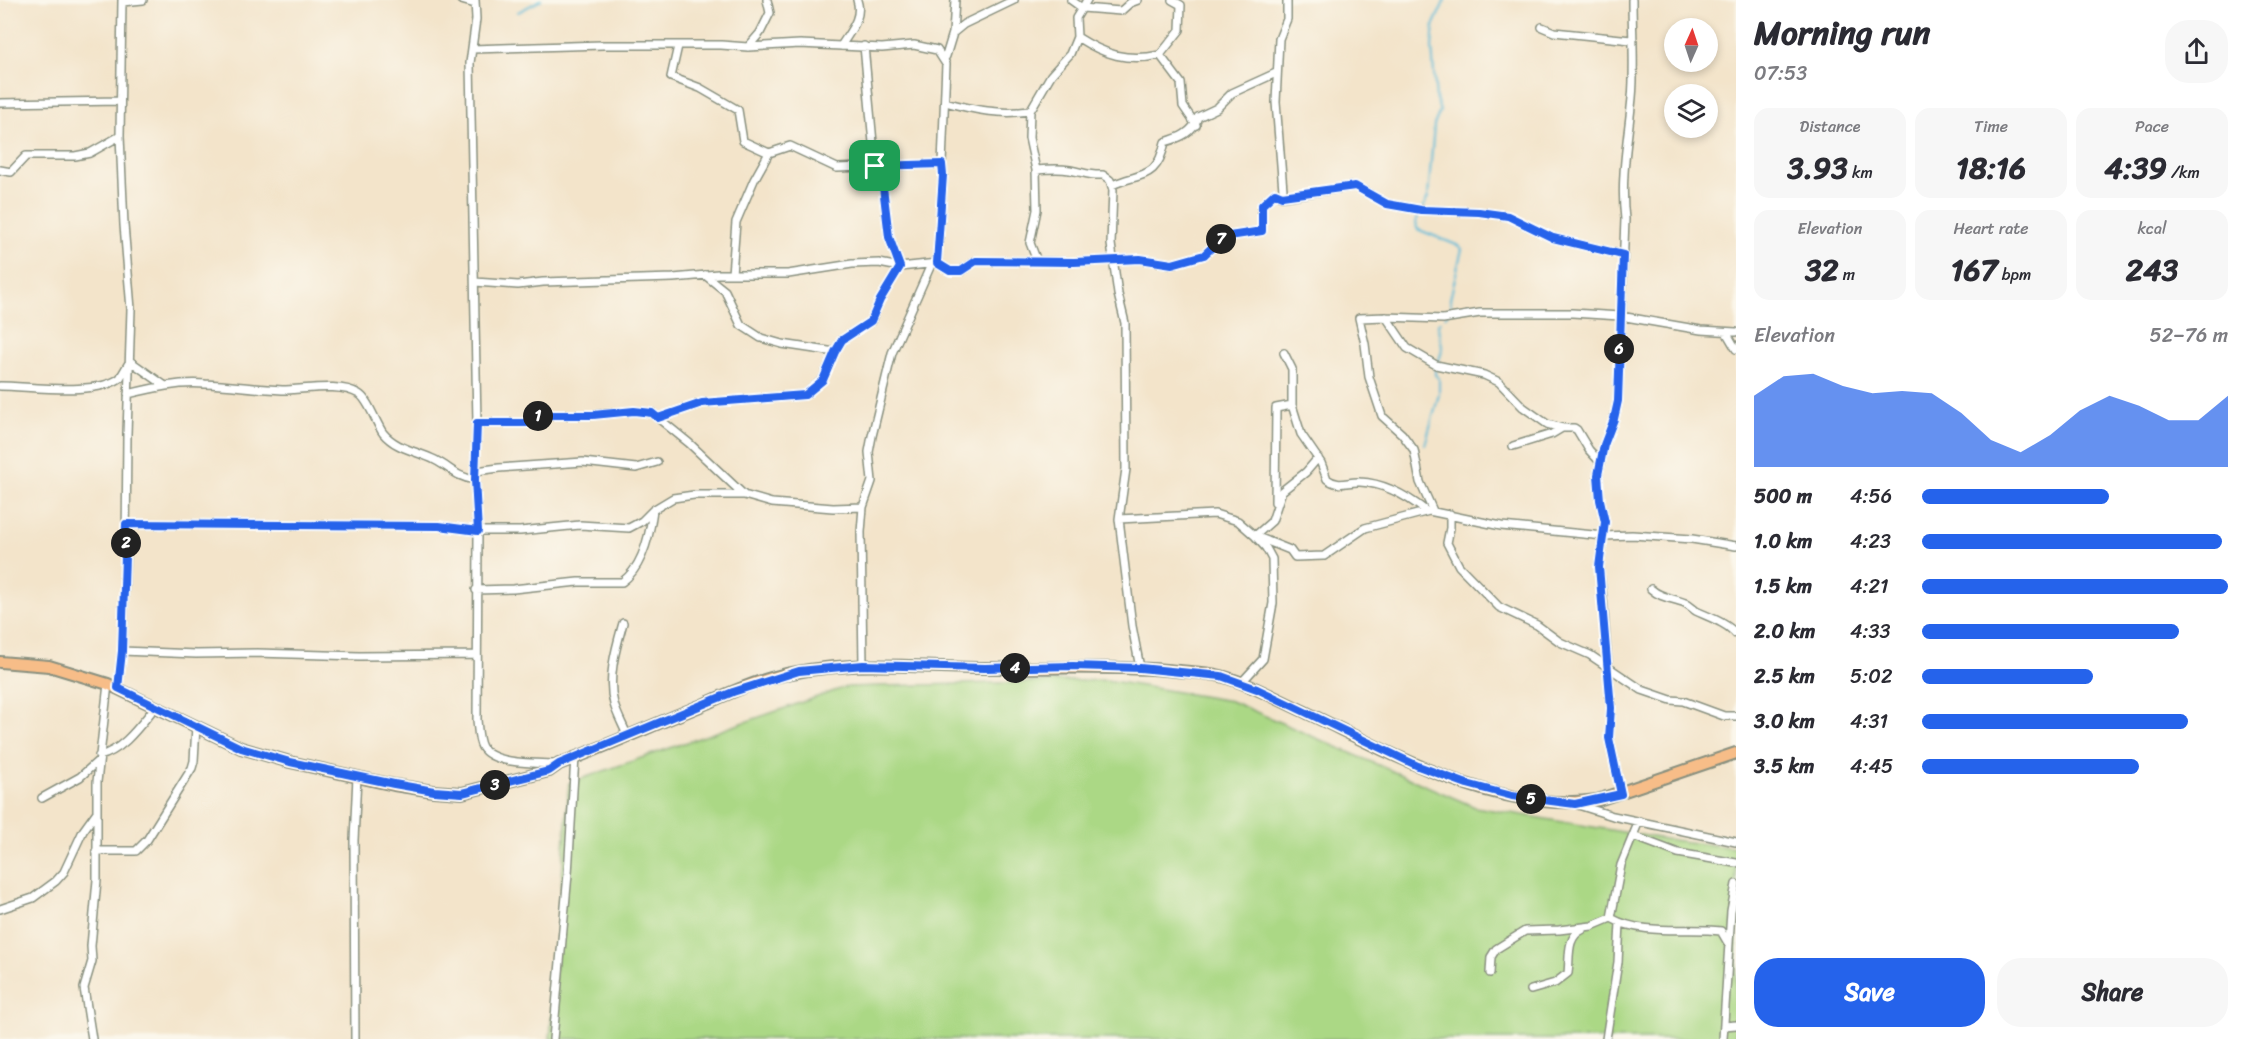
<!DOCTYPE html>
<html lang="en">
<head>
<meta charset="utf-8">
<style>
  :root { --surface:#fff; --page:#f7f7f7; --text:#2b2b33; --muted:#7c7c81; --accent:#2563eb }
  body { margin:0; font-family:Sriracha,sans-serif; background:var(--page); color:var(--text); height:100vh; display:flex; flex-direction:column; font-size:22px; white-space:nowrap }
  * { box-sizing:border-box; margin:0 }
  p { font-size:20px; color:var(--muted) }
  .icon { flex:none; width:33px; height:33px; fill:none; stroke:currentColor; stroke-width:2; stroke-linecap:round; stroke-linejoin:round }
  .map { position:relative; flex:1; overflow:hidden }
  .panel { display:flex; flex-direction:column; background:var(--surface); width:510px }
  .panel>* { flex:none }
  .needle { width:39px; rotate:3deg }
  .fabs { position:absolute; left:1664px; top:18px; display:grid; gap:12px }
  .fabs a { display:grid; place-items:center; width:54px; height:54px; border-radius:50%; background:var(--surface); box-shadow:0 3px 9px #0003; font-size:30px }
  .pin { position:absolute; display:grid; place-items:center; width:51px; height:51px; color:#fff; margin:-26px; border-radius:12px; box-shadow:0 3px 9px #0006 }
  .km { position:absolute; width:30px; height:30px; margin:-15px; border-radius:50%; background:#222; color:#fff; font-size:16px; line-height:30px; text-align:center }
  .round { display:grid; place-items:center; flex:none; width:63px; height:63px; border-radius:24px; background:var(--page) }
  .overview { display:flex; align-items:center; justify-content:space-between; height:102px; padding:0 18px }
  h1 { font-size:33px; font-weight:700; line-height:45px }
  .stats { display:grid; grid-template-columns:repeat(3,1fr); gap:9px; height:102px; padding:6px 18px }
  .stats div { display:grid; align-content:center; border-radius:15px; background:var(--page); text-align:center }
  .stats b { font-size:30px; font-weight:700 }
  .stats small { font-size:16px; font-weight:400 }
  .stats p { font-size:16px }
  .chart { height:168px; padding:12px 18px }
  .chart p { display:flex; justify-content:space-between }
  .chart svg { width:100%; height:108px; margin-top:6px; fill:var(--accent); opacity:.7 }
  .action { display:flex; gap:12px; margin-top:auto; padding:12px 18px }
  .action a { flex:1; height:69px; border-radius:24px; background:var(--accent); color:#fff; font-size:24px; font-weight:700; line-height:69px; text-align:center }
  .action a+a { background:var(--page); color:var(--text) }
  ul { padding:0 18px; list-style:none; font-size:20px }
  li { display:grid; grid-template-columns:96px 72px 1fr; align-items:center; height:45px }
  li i { height:15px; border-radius:8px; background:var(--accent) }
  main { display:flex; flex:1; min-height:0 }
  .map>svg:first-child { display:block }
  .green { fill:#abd885; stroke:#658a5c; stroke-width:1.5 }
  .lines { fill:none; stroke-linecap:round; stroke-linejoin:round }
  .stream { stroke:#59bad8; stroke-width:2 }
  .minor-casing { stroke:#89907f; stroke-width:10 }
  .primary-casing { stroke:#89907f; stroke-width:14 }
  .minor { stroke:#fff; stroke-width:7 }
  .primary { stroke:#f7bd88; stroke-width:10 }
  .route-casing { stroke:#fff; stroke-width:12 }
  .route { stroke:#2563eb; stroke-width:8 }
</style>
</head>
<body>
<main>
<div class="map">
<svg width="1736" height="1039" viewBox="0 0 1736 1039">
  <rect width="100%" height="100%" fill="#fbf7ec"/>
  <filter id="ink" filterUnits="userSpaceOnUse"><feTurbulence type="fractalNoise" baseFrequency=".0167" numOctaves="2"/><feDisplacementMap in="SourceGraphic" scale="12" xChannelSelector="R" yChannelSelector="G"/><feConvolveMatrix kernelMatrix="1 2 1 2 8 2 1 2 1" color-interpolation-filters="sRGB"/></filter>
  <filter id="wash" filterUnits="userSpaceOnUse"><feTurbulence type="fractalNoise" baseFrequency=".008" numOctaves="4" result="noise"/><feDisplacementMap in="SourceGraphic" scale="24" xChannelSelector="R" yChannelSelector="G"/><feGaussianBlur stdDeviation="1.35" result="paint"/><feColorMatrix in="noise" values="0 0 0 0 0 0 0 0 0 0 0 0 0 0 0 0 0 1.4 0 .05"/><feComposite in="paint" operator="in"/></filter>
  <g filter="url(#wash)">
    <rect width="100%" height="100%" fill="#f3e4ca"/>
    <path class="green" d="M1106,680L1231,701L1475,807L1664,839L1736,848V1039H550L569,783L846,687Z"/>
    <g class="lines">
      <path class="stream" d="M518,12L541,0
        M1423,208L1428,197L1434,125L1440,111L1436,99L1432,47L1434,24L1445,0
        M1420,213L1416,221L1417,229L1459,246L1462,249L1450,299L1451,307L1445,317
        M1437,363C1447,346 1439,341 1438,323L1441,321
        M1425,445L1439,394V378L1435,375V368"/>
    </g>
  </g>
  <g filter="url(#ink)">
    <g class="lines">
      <defs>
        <path id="minor" d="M461,0L475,4
          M475,0L476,19L470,63L477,423L475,480L478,531L477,720C478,728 478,740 482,747C492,765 539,763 557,764
          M1071,0L1082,8L1121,11L1130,3L1138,0
          M1087,0L1076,18L1077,37L1070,54L1051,75L1030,111L1029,138L1036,170C1047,169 1059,168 1070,170C1082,172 1090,176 1103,175L1110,180L1113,190L1111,244L1118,294L1125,323L1126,469L1119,519L1132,626L1140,668
          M1172,0L1181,5L1180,30L1160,55L1181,83L1183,106L1196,125
          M122,2L143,0
          M1542,27L1554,32L1631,40
          M953,33L955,0
          M1077,37C1105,55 1127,62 1160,55
          M678,46L671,77L700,88L738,110L743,141L769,153L790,146L837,168L942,164
          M841,46C850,31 863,18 857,0
          M748,47L760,33L770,13L767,0
          M472,49L603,45H721L748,47L800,44L882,48L914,45L937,50L946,64L942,164L943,175L937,263L900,267L879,263L852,264L788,274H718L673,278L543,282L518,285L475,282
          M944,59L946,56L953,33L964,24L1014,0
          M945,102C974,110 1000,115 1030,111
          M0,103L120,101
          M0,170L11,172L26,156H75L90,153L120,136
          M1036,170L1037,210L1030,243L1037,261L1074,262L1140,259L1172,264L1204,255L1223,237L1262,231V205L1275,193L1282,197L1283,190L1276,102L1279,39L1287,19V0
          M1112,185C1142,172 1157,180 1165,142C1179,138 1193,133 1198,117L1217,108L1232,93L1276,73
          M1282,197L1355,186L1387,204L1421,210L1479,212L1507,216L1553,238L1623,255
          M937,263L950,271H961L976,261H1037
          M732,274L736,222L754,180L769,153
          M705,275L725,291L741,325L761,338L782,344L835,352
          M1386,317L1407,348L1436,365L1484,375L1499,382L1523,407L1547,424L1562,428H1574L1577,430L1589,450L1601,463
          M1726,332L1736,349
          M1284,353L1292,369V405L1301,434L1321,463L1327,479C1339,488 1347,481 1360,482C1384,483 1407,496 1426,511
          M0,386C30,386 96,396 120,378L130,361L164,385
          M128,394C153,388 178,382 205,384C231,385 256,389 282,390C305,390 339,382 359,394C368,399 376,423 383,433C396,449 417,451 435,460C451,468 456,477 475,480
          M658,418L702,403L805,395L823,379L835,352L842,340L871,321L880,300L900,267L889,237L883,187L876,175L864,46
          M477,423H528L540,415H593L635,411L652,413L689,443L744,495L772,503L833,508L863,507L861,532L863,665
          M1513,446L1552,434L1562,428
          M476,471L499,468L583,462L636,468L657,462
          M1275,502L1276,408L1292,405
          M863,507L872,481L869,452L872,436L892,353L930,267
          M1433,511L1420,482L1414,450L1402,434L1382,416L1369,377L1365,344L1359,318L1386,317L1443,319L1480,313H1572L1620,316L1701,330L1736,332
          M1450,514V528L1447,543L1459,566L1499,607L1537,625L1560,642L1590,655L1642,690L1671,700L1683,701L1724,716H1736
          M1119,519L1215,514L1238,521L1255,536L1290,550L1295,557L1324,556L1365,528L1429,511L1501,526L1604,536L1632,535L1692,539L1736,546
          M126,524L439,526L478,531H520L580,525L629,528L642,521L653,510
          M1651,589C1661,598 1672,598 1685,603C1689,605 1692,608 1696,611C1709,617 1727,623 1736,634
          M476,590L513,589L578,582H622C643,567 650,534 653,510L673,498L694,495H744
          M623,623C616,648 607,678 614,704C617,715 623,725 627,735
          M122,651L196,654L257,653L359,656L476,655
          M1241,683L1263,659L1273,603L1272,559L1266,548L1255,536L1272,521L1282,491L1306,472L1318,458
          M118,689L122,651L126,548L127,434L131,309L124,225L120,136L122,0
          M99,756C123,751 141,724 156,706
          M1621,794L1609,738L1611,708L1603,599L1599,567L1605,522L1600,500L1598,475L1604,445L1614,419L1618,401L1625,219C1620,179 1628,139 1632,98C1635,66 1632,32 1632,0
          M42,798L80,777L99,760
          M1575,804L1613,816L1736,842
          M1633,836L1678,853L1736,863
          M96,851H136L147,840L192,768L194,761L196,726
          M0,909L33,898L56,881L64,872L83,831L96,813
          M1611,918C1643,936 1686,927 1721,931L1728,943
          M1490,973L1491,957L1496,949L1525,931L1559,930L1592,926L1611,918L1621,865L1639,821
          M1531,990L1555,983L1568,973C1570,958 1566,937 1582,930
          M1724,1026L1736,1025
          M92,1039L84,988L92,961L91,946L97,880V782L108,684
          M355,1039L354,840L357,777
          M553,1039L568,874L575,757
          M1606,1039L1618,962L1620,923
          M1723,1039L1731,911L1736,884"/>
        <path id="primary" d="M0,662L49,666L108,684L241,748L290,762L394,785L433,791L462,793L549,771L559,764C606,746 653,725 700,706C723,696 746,685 771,678C842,658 914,668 987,668C1047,668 1106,666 1166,670C1184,672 1203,672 1221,676C1248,683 1275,698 1301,710C1390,752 1496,815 1598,800L1736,753"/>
      </defs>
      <use href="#minor" class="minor-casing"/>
      <use href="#primary" class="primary-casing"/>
      <use href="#minor" class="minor"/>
      <use href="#primary" class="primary"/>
    </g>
  </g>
  <g class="lines" filter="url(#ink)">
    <defs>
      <path id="route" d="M942,164L943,175L937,263L950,271H961L976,261L1074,262L1140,259L1172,264L1204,255L1223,237L1262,231V205L1275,193L1282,196L1355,186L1387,204L1421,210L1479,212L1508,216L1553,238L1623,255L1618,401L1614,419L1604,445L1598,475L1600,500L1605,522L1599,567L1611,708L1609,738L1621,794L1575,804L1512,796L1467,784L1418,766L1257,689L1221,676L1140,668L1073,666L985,668L863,665L799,671L733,692L559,764L549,771L462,793L434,791L394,784L290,762L241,748L118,688L122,651L126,524L439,526L478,531L475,480L477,423H528L540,415H593L634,411L652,413L658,418L702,403L805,395L823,380L835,352L842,340L871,321L880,300L900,267L889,237L883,187L878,181L875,166Z"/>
    </defs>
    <use href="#route" class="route-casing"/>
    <use href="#route" class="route"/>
  </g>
</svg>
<div class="fabs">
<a><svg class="needle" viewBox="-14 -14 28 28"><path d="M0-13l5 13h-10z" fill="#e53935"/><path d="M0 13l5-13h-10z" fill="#7c7c81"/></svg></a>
<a><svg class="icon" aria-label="layers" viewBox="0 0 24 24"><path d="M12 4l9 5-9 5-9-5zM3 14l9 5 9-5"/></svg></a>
</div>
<div class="pin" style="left:875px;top:166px;background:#1e9e55"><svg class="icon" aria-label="arrive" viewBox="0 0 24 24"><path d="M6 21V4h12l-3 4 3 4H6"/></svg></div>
<b class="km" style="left:538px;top:416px">1</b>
<b class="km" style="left:126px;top:543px">2</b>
<b class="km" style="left:495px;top:785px">3</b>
<b class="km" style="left:1015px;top:668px">4</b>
<b class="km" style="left:1531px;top:799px">5</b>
<b class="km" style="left:1619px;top:349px">6</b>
<b class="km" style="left:1221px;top:239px">7</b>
</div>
<section class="panel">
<div class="overview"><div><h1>Morning run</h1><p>07:53</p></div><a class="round"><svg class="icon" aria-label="share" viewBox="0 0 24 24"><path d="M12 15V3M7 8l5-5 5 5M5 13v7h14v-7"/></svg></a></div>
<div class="stats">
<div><p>Distance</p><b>3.93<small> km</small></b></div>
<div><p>Time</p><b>18:16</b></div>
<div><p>Pace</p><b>4:39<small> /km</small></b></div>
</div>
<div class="stats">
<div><p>Elevation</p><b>32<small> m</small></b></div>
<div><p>Heart rate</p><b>167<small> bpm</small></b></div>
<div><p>kcal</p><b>243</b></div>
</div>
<div class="chart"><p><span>Elevation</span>52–76 m</p>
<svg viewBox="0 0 160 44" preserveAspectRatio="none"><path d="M0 44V15L10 7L20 6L30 11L40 14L50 13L60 14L70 22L80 33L90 38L100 31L110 21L120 15L130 19L140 25L150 25L160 15V44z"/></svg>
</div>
<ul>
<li><b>500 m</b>4:56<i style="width:61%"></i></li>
<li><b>1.0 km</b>4:23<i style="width:98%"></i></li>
<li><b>1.5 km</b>4:21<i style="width:100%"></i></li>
<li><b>2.0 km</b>4:33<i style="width:84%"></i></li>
<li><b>2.5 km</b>5:02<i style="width:56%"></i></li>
<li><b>3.0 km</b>4:31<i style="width:87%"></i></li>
<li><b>3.5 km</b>4:45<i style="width:71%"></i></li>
</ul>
<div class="action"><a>Save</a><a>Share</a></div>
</section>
</main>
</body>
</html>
